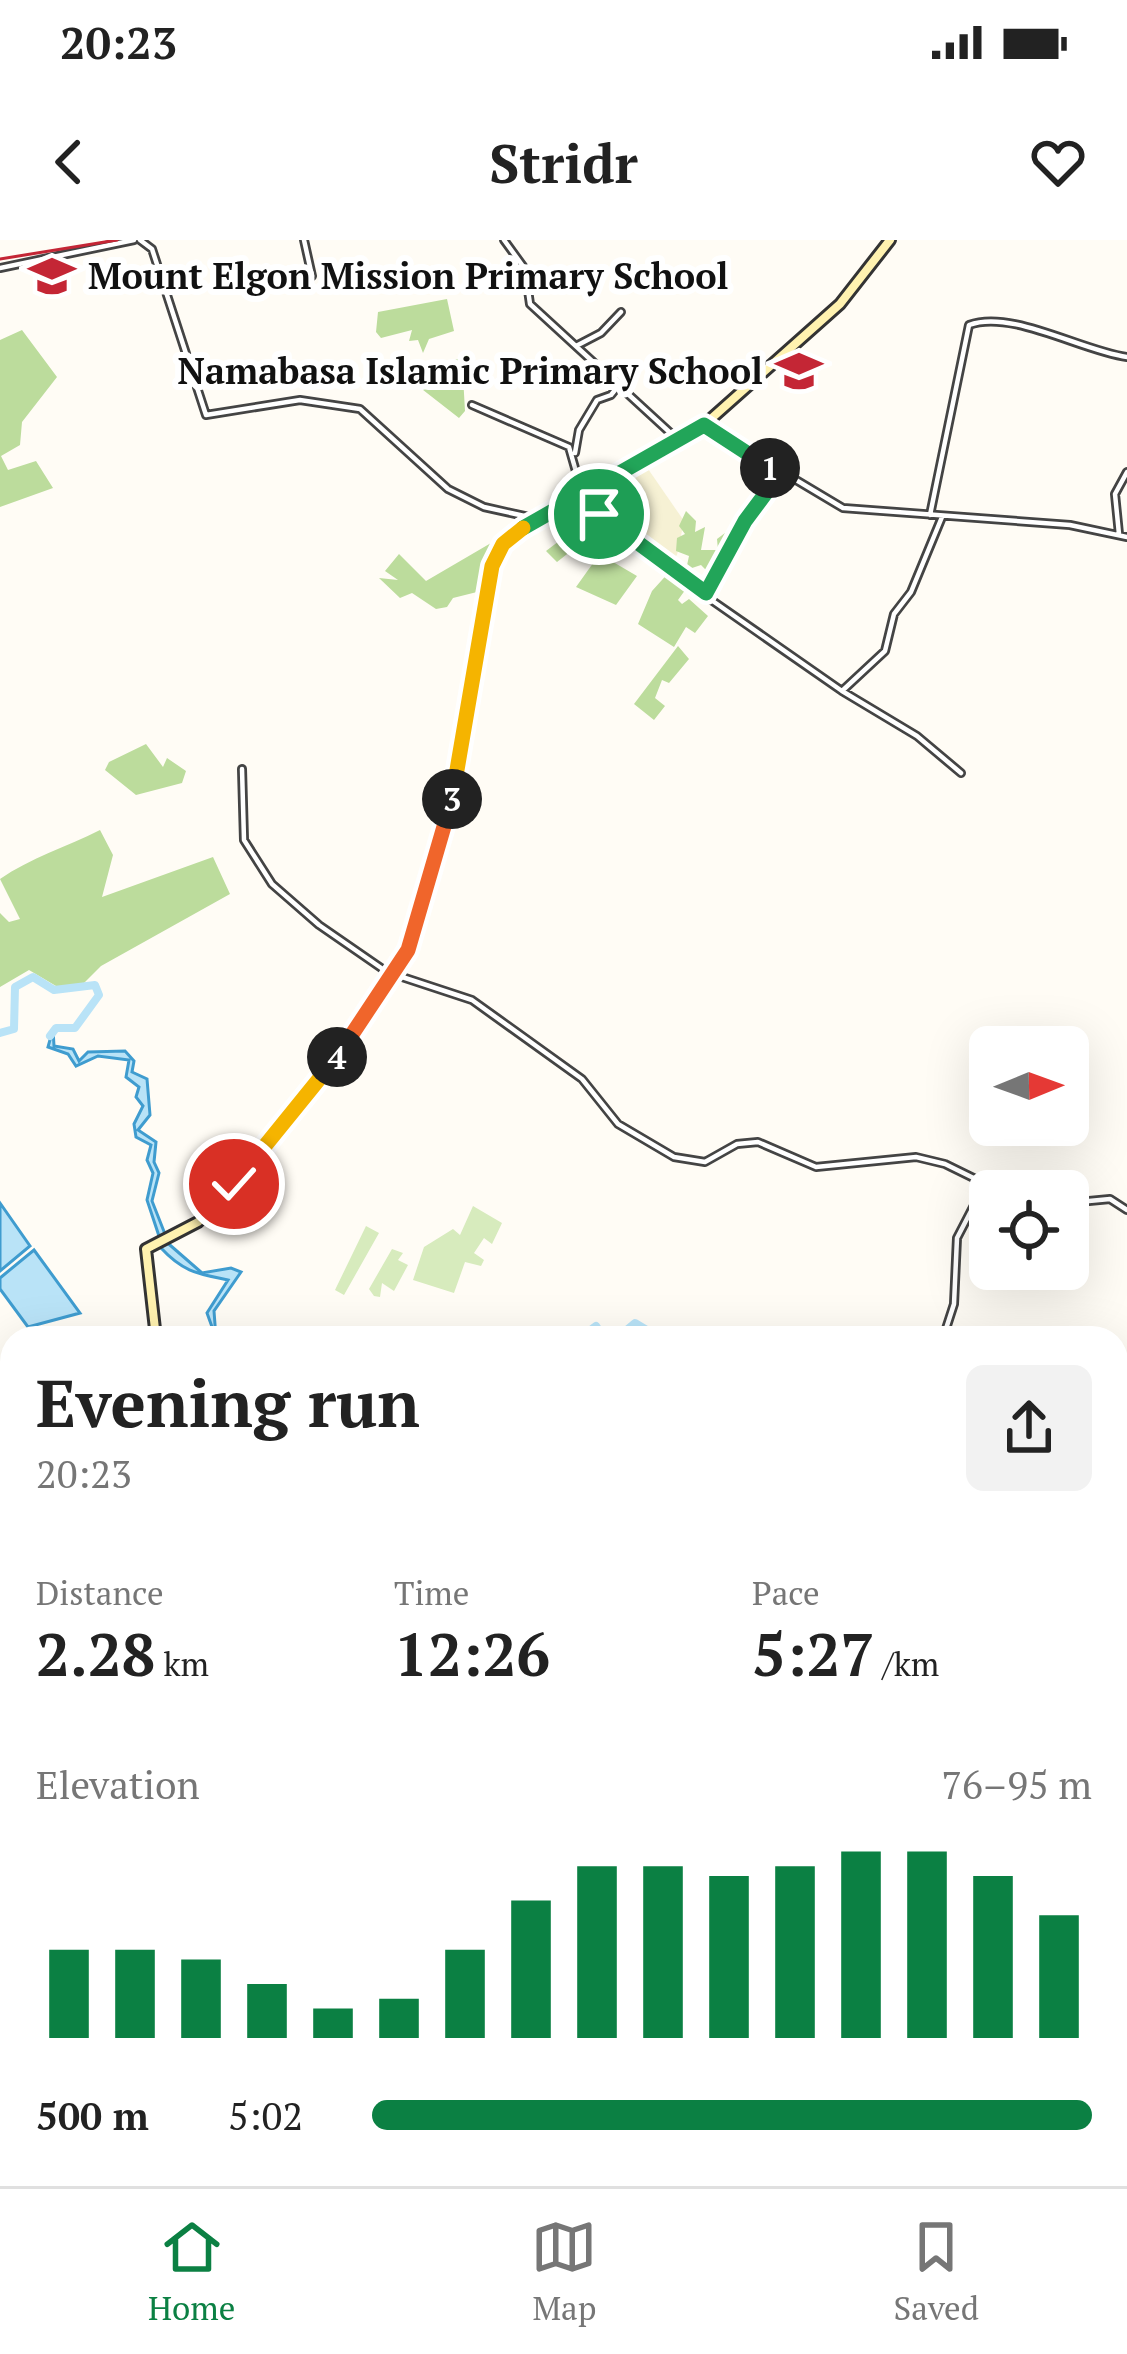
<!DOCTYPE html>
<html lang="en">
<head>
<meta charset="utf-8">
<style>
  :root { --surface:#fff; --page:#f2f2f2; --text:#222; --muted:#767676; --line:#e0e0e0; --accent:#0b8043 }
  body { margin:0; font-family:"PT Serif",serif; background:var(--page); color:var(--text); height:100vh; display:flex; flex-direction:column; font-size:45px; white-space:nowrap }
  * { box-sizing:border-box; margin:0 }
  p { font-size:39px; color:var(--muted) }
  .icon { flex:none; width:66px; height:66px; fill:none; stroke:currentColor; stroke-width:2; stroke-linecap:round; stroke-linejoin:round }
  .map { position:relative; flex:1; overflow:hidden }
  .drawer { position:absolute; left:0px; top:1086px; width:1128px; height:861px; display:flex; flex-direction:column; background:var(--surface); border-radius:36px 36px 0 0; box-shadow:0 12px 48px #0002 }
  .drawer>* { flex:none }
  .needle { width:78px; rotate:89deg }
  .buttons { position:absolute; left:969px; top:786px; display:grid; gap:24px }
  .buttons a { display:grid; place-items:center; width:120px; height:120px; border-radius:18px; background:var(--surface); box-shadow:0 12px 48px #0002; font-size:60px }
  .pin { position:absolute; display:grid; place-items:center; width:102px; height:102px; color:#fff; margin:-51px; border:6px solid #fff; border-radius:50%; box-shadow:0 3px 12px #0007 }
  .km { position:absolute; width:60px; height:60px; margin:-30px; border-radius:50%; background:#222; color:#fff; font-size:33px; line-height:60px; text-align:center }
  .round { display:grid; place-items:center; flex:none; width:126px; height:126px; border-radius:18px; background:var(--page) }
  .summary { display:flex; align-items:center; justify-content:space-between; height:204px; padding:0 36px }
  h1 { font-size:66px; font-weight:700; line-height:90px }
  .metrics { display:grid; grid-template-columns:repeat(3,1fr); gap:18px; height:204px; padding:12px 36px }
  .metrics div { display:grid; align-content:center }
  .metrics b { font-size:60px; font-weight:700 }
  .metrics small { font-size:33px; font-weight:400 }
  .metrics p { font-size:33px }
  .chart { height:336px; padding:24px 36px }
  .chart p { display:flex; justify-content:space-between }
  .chart svg { width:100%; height:216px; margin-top:12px; stroke:var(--accent); stroke-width:6 }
  ul { padding:0 36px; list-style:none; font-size:39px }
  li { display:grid; grid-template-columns:192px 144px 1fr; align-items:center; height:90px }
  li i { height:30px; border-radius:15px; background:var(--accent) }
  .status { display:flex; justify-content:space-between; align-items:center; height:84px; padding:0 60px; background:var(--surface); direction:ltr }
  .status svg { height:33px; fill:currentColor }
  header { display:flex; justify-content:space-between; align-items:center; height:156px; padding:0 36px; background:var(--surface); font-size:54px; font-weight:700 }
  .tab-bar { display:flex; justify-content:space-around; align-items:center; height:168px; border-top:3px solid var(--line); background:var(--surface); font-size:33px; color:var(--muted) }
  .tab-bar a { display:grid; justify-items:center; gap:6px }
  .tab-bar .on { color:var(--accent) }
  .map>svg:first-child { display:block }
  .farmland { fill:#f6f1d4 }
  .green { fill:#d7ebbd }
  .forest { fill:#bcdc9c }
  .water { fill:#b9e3f7; stroke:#3f9ccf; stroke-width:3 }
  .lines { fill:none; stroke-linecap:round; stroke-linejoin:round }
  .stream { stroke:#3f9ccf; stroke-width:3 }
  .river { stroke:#b9e3f7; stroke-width:8 }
  .street-casing { stroke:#444; stroke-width:10 }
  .secondary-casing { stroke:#333; stroke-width:14 }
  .primary-casing { stroke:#222; stroke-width:15 }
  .street { stroke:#fff; stroke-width:4.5 }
  .secondary { stroke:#fff2b0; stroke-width:8 }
  .primary { stroke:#f9cf6b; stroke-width:9 }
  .rail { stroke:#c42635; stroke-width:3 }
  .split-1-casing { stroke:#fff; stroke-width:24 }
  .split-2-casing { stroke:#fff; stroke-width:24 }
  .split-3-casing { stroke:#fff; stroke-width:24 }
  .split-4-casing { stroke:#fff; stroke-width:24 }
  .split-5-casing { stroke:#fff; stroke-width:24 }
  .split-1 { stroke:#22a559; stroke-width:15 }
  .split-2 { stroke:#22a559; stroke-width:15 }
  .split-3 { stroke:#f5b400; stroke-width:15 }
  .split-4 { stroke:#f0652b; stroke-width:15 }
  .split-5 { stroke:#f5b400; stroke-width:15 }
  .labels { text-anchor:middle; stroke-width:12; stroke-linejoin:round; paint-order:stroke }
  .poi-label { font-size:36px; font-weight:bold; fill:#111; stroke:#fff; text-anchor:start }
</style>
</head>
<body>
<div class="status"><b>20:23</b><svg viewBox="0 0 49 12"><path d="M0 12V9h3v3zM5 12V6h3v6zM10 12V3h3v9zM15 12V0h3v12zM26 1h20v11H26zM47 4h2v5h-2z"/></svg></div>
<header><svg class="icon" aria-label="back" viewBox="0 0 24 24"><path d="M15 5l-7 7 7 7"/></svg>Stridr<svg class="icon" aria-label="heart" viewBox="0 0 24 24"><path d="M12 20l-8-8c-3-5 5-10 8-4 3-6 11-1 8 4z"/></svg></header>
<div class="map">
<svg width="1127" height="1946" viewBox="0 0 1127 1946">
  <rect width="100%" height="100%" fill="#fffcf5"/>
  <path class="farmland" d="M646,226L684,281L677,315L667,324L629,297L622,237Z"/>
  <path class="green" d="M473,966L502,983L492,1004L484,998L474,1013L484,1020L481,1026L465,1022L454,1053L413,1040L424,1007L453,989L460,995Z
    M366,986L379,993L344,1055L335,1050Z
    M392,1009L403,1013L398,1020L408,1025L394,1051L382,1043L380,1057L374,1056L369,1049Z"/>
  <path class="forest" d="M447,59L454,91L429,99L423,113L418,100L409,101L412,90L381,98L376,92L378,72Z
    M22,90L57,137L22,182L20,205L1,216L8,230L36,221L53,248L0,267V100Z
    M472,113L478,134L463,136L465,171L459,178L409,139Z
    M586,267L598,278L580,295L603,303L608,319L637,336L616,365L576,347L596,319L576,307L557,322L546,311L584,282L578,273Z
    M686,271L696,281L695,292L705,287L701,310H718L717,299L725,293L733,304L712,336L701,325L686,330L689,316L676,311L677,298L685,294L679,286Z
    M491,303L481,351L453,358L447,367L436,369L412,353L400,358L379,338L398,340L385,331L399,314L426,341Z
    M671,330L688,346L678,360L682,364L689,359L708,376L695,393L686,387L674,407L638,384L652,351Z
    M678,406L689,419L669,443L662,440L655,458L665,466L654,480L634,464Z
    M146,504L163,527L167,518L186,531L182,543L136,555L105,530L109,522Z
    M100,590L113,615L102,657L213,617L230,654L101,726L81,746H56L29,730L0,747V673L9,682L20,679L0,639C30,618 66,607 100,590Z"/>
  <path class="water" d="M53,789L54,806L73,809L79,821L88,812L125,811L134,821L132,832L147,839L150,875L138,890L156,902L154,922L159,933L152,961L165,994L159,996L147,960L153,933L147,920L151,905L136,897L134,884L143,866L136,857L139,847L126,837L129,820L98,816L76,826L68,814L48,807Z
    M0,963L30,1006L0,1031Z
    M163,999L202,1033L231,1028L241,1032L214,1071L216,1098L207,1073L228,1040C200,1034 184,1033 161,1008Z
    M34,1010L80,1073L28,1087L0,1049V1038Z"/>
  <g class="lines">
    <path class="stream" d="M1116,1662L1127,1653
      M1116,1789L1122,1811"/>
    <path class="river" d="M0,793L14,789L15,747L33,737L54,750L95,745L99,755L75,788H56L50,796
      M549,1098H557
      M580,1098L596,1086L604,1098
      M617,1098L635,1083L660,1098
      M1116,1391V1409
      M1116,1485H1126L1125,1496L1116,1504
      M1116,1523L1127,1525
      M21,1946L48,1935"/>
    <defs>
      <path id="street" d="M140,0L152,9L206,175L300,160L360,169L448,249L484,267L538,279
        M304,0L312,36
        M504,0L525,29L530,64L677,199
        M0,28L134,0
        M578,105L601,93L621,72
        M540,127L572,142L618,145
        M472,165L569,207L579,242
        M704,185L843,268L1070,285L1127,297
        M575,213L579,190L597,160L611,155L619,145
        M780,234L745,281L707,357L842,451L885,411L894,374L911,352L942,277
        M599,274L706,353
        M930,275L969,85C1011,69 1082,111 1127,117
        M1119,294L1115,254L1127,232
        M842,451L917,496L961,533
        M242,529L244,600L272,644L319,685L387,732L472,760L582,839L618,884L674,917L705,922L737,904L758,902L816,927L916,917L945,924L1000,951
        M1068,963L1110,959L1127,970
        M943,1098L954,1064L957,998L984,946
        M0,1160L12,1169
        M0,1226L12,1238
        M0,1292L12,1312
        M1116,1356L1127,1364
        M0,1459L12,1463
        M0,1524L12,1528
        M0,1587L12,1593
        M0,1660L12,1667
        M0,1721L12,1709
        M0,1829L12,1814
        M78,1935L79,1946
        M538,1935V1946
        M844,1935L850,1946
        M1046,1935L1050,1946
        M220,1946L303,1935
        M405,1946L406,1935
        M474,1946L477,1935
        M756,1946L757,1935"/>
      <path id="secondary" d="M156,1098L146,1009L198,982L221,960L316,846L397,734L446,584L468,490L490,335L503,304L704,185L840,64L890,0
        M0,1293L12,1285"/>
      <path id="primary" d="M1116,1819L1127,1815
        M662,1946L699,1935"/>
    </defs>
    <use href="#street" class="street-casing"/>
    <use href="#secondary" class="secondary-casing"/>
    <use href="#primary" class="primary-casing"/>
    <use href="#street" class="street"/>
    <use href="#secondary" class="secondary"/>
    <use href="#primary" class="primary"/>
    <path class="rail" d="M0,19L117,0"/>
  </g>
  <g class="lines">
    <defs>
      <path id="split-1" d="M599,274L706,353L745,281L780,234L770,228"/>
      <path id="split-2" d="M523,288L704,185L770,228"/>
      <path id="split-3" d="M452,559L492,326L503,304L523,288"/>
      <path id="split-4" d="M337,817L408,710L452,559"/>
      <path id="split-5" d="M234,944L337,817"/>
    </defs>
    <use href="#split-1" class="split-1-casing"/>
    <use href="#split-2" class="split-2-casing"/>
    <use href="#split-3" class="split-3-casing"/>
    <use href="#split-4" class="split-4-casing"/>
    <use href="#split-5" class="split-5-casing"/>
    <use href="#split-1" class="split-1"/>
    <use href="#split-2" class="split-2"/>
    <use href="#split-3" class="split-3"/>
    <use href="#split-4" class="split-4"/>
    <use href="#split-5" class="split-5"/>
  </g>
  <defs>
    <symbol id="school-bare" viewBox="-9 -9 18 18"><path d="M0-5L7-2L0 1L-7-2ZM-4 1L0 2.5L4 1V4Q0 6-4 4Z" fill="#c42635" stroke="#fff" stroke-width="2.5" paint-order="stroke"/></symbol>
  </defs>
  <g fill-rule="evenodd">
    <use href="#school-bare" x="19" y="3" width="66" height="66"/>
    <use href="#school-bare" x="766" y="98" width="66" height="66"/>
  </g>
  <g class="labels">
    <g class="poi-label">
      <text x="88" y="49">Mount Elgon Mission Primary School</text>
      <text x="763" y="144" text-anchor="end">Namabasa Islamic Primary School</text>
    </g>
  </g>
</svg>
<div class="buttons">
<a><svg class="needle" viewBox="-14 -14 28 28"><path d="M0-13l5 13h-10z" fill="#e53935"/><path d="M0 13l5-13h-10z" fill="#767676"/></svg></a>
<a><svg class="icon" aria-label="locate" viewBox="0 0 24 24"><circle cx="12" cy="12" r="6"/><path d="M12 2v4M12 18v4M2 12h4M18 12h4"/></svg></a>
</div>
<div class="pin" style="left:599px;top:274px;background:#1e9e55"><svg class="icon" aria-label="arrive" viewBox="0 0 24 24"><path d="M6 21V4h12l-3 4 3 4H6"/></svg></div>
<div class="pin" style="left:234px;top:944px;background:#d93025"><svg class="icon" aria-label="check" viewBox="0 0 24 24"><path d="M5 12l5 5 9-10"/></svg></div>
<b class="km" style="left:770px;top:228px">1</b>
<b class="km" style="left:452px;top:559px">3</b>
<b class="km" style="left:337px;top:817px">4</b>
<section class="drawer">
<div class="summary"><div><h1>Evening run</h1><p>20:23</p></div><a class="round"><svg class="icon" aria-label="share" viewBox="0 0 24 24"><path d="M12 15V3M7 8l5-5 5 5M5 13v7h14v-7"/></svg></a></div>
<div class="metrics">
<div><p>Distance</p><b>2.28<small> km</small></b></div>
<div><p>Time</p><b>12:26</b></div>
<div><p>Pace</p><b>5:27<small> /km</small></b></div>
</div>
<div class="chart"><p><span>Elevation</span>76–95 m</p>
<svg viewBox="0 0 160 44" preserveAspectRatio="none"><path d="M5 44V26M15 44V26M25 44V28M35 44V33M45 44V38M55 44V36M65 44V26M75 44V16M85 44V9M95 44V9M105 44V11M115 44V9M125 44V6M135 44V6M145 44V11M155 44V19"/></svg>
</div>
<ul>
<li><b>500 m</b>5:02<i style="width:100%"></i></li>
</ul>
</section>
</div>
<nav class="tab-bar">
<a class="on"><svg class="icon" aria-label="home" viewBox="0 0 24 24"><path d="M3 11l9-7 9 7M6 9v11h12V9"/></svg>Home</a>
<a><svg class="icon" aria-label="map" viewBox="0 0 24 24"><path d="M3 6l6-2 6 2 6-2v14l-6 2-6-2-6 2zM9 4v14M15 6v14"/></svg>Map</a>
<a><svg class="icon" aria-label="saved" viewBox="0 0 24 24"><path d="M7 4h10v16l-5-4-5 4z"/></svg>Saved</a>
</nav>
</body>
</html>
